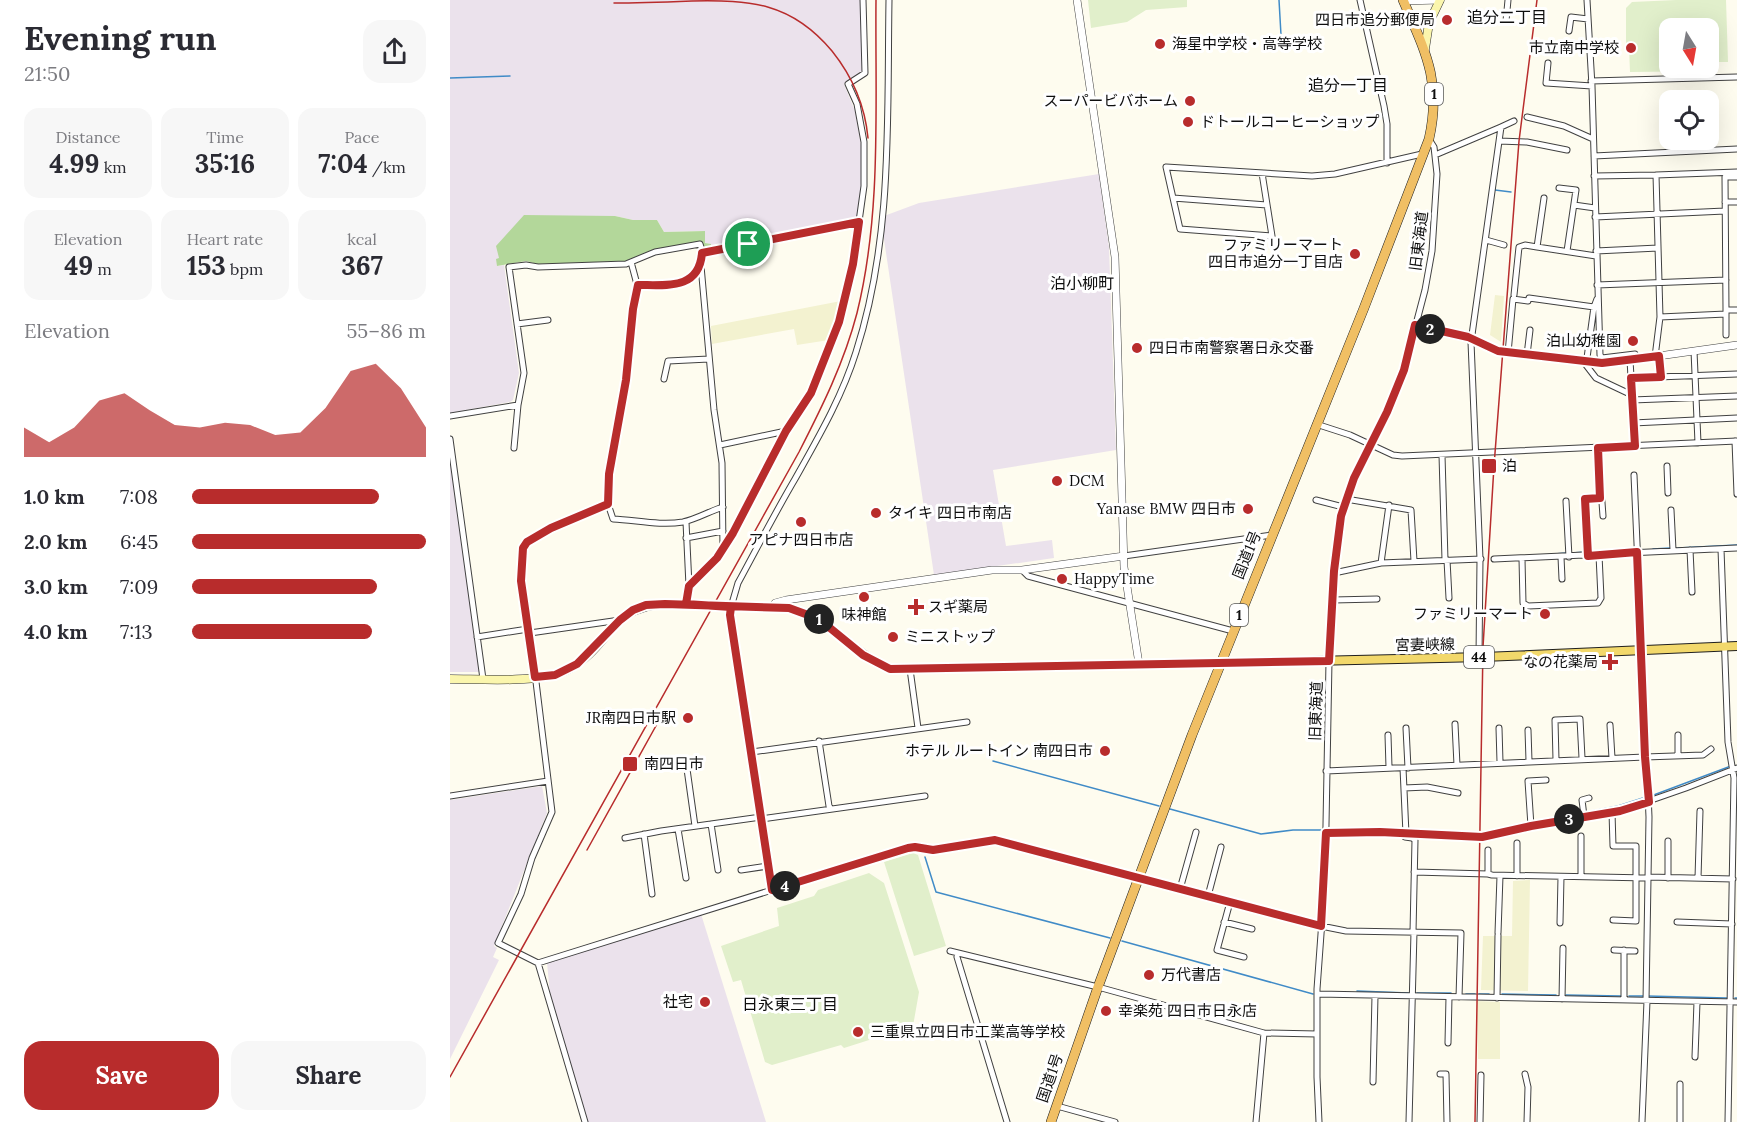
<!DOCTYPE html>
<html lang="en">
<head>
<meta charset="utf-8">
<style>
  :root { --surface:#fff; --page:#f7f7f7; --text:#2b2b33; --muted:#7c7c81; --accent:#b82c2c }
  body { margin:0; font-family:Lora,"Noto Sans JP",serif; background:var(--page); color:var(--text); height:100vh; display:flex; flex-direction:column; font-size:22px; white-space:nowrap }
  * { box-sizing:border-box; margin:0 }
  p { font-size:20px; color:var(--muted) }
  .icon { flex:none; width:33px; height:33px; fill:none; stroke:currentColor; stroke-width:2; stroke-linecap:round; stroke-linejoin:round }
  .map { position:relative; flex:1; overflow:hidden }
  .side { display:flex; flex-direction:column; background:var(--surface); width:450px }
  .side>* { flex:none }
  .needle { width:39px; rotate:169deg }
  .buttons { position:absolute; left:1209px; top:18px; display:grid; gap:12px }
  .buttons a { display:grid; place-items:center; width:60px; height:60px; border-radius:12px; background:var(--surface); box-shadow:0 6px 24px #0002; font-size:30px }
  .pin { position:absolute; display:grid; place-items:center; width:51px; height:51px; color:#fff; margin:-26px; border:3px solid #fff; border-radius:50%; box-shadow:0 2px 6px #0007 }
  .km { position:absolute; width:30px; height:30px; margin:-15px; border-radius:50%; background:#222; color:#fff; font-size:16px; line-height:30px; text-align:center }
  .round { display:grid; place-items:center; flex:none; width:63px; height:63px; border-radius:18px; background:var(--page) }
  .head { display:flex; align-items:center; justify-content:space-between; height:102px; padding:0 24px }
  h1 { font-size:33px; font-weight:700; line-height:45px }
  .metrics { display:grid; grid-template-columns:repeat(3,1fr); gap:9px; height:102px; padding:6px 24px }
  .metrics div { display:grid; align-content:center; border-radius:15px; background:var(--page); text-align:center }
  .metrics b { font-size:26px; font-weight:700 }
  .metrics small { font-size:16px; font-weight:400 }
  .metrics p { font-size:16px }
  .chart { height:168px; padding:12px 24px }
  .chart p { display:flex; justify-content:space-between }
  .chart svg { width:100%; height:108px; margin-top:6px; fill:var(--accent); opacity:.7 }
  .button { display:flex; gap:12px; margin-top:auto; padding:12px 24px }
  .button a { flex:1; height:69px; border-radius:18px; background:var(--accent); color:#fff; font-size:24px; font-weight:700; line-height:69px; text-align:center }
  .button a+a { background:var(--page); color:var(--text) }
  ul { padding:0 24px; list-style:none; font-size:20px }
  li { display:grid; grid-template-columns:96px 72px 1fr; align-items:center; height:45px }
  li i { height:15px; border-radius:8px; background:var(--accent) }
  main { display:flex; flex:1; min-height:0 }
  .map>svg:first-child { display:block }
  .industrial { fill:#ebe2ec }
  .farmland { fill:#f3f2d0 }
  .forest { fill:#b3d79a }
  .pitch { fill:#e1efcb; fill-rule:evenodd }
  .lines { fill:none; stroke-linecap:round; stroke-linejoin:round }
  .stream { stroke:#408bc7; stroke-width:1.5 }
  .minor-casing { stroke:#414141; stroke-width:7 }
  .tertiary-casing { stroke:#414141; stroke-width:8 }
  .secondary-casing { stroke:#303030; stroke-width:9 }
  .primary-casing { stroke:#1f1f1f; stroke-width:10 }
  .trunk-casing { stroke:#1f1f1f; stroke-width:10 }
  .minor { stroke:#fff; stroke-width:5 }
  .tertiary { stroke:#fff; stroke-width:7 }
  .secondary { stroke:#fbf6ad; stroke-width:8 }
  .primary { stroke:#f2d86b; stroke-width:8 }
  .trunk { stroke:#f0bf64; stroke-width:9 }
  .rail { stroke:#b82c2c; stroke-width:1.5 }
  .route-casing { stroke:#fff; stroke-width:12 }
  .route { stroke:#b82c2c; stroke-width:8 }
  .poi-dot { fill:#b82c2c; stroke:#fff; stroke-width:2 }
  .labels { text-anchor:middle; stroke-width:6; stroke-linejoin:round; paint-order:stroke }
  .shield { fill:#fff; stroke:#565656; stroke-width:1.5 }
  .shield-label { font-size:14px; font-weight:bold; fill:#0e0e0e }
  .poi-label { font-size:15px; fill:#0e0e0e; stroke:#fff; text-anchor:start }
  .street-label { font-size:15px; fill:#0e0e0e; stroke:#fff }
  .neighbourhood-label { font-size:16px; fill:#0e0e0e; stroke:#fff }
</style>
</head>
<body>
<main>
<section class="side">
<div class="head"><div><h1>Evening run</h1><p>21:50</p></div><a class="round"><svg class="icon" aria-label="share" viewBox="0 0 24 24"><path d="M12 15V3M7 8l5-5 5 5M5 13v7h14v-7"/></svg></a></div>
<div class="metrics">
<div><p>Distance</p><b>4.99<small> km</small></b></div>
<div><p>Time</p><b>35:16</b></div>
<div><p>Pace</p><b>7:04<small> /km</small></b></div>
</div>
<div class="metrics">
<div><p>Elevation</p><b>49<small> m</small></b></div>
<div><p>Heart rate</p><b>153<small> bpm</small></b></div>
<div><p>kcal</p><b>367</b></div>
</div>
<div class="chart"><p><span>Elevation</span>55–86 m</p>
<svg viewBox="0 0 160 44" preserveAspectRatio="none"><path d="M0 44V32L10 38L20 32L30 21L40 18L50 25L60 31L70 32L80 30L90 31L100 35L110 34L120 24L130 9L140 6L150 16L160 32V44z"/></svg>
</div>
<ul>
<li><b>1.0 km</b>7:08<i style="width:80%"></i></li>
<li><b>2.0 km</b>6:45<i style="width:100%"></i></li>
<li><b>3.0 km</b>7:09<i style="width:79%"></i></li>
<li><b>4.0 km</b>7:13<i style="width:77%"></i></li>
</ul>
<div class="button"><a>Save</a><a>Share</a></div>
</section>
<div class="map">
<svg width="1287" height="1122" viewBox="0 0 1287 1122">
  <rect width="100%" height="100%" fill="#fefcef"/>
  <path class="industrial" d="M0,0H411L413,70L394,84L405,111L411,145L412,176L407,219L261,246L260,244L255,243V231L214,232L207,220H183L165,216L49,258L48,266L54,265L69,373L63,400L60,402L0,413Z
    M649,174L659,247L666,450L543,470L556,546L602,540L604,558L484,575L432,226L434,216L469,203Z
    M0,461L29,672H0Z
    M92,786L97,813L44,946L47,948L43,957L49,960L0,1059V800Z
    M251,914L316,1122H138L100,995L97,962Z"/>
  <path class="farmland" d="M1045,295L1054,296L1051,342L1040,335Z
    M391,301L379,340L347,345L344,329L262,344L261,326Z
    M1080,880L1078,991L1031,990L1033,936H1062L1063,881Z
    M1027,1001L1050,1002V1059H1028Z"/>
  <path class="forest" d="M74,215L165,216L183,220H207L214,232L255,231V243L261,244V246L255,248L252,243L206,249L175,261L88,264L76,261L47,266L46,259L49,258L46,246Z"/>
  <path class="pitch" d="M638,0H737V7L696,10L677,22L641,28Z
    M1226,0H1276L1278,62H1266L1267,71L1180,72L1179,47L1176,46V8L1182,2ZM1220,28H1258V68H1220Z
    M463,853L468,855L496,946L464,956L434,862Z
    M419,873L434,883L469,992L463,1026L394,1048L391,1045L322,1065L315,1062L291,980L283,982L271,946L329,926L327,908L364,896L368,890Z"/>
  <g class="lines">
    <path class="stream" d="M829,0L831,35
      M0,78L60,76
      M1045,190L1061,192
      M1228,548L1287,545
      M1203,549L1220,548
      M1140,552L1168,551
      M1122,553L1135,552
      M1104,554L1117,553
      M543,761L709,806
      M1201,796L1281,766
      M720,809L811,834L843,830H871
      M1137,812L1168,806L1196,797
      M1084,822L1132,813
      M960,831L1014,833
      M1032,834L1079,823
      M475,857L486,892L660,938
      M672,941L863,994
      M907,991L958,993
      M967,993H1001
      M1016,994H1025
      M1029,994H1039
      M1052,994L1106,995
      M1116,995L1171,996
      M1179,996H1193
      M1197,996L1277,998
      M1285,998H1287"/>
    <defs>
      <path id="minor" d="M910,0L934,106L937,124V163
        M1137,0L1142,86L1150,355L1152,358L1185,354L1186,360
        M1056,21L1058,0
        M1119,31L1121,17L1138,19
        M1098,63L1096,83L1142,86
        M1141,81L1287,77
        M1077,117L1114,126L1143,139
        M1051,127L1064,121
        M1049,141L1077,142L1117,150
        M985,155L1051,127L1021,342L1030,559
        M1144,156L1287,149
        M812,173L822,236L730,229L716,167L862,176L885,174L972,154
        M1206,175L1287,172
        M1144,176L1206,175L1210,317L1205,357
        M1287,177H1275L1276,310H1287
        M1109,188L1126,190L1117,251
        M723,198L817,205
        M1094,198L1087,247L1146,256
        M1275,202H1287
        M1124,205L1145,208
        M1145,217L1275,211
        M1036,240L1054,245
        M1146,251L1208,248
        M253,253L409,222
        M181,262L188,288L182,310L176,380L158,475V504L163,519C186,520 210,526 233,522C247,519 260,511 273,507
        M188,285C218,285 230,291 251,266
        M1147,285L1276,280
        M1064,295L1069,247L1075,245L1087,247
        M1079,298L1144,307
        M1147,299L1144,307L1136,365L1146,378L1182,395
        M1276,314V335
        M1210,317L1276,314V310
        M67,324L98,320
        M965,325L1018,337L1048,351L1136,362L1180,360L1185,446
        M1244,351L1248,443
        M1058,353L1063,299L1078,301
        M1077,355L1080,330
        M1209,356L1211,377
        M1181,378L1287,374
        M214,379L218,361L259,359
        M1182,400L1287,396
        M0,416L68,405L74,373L59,267L76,265L88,267L176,264L205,252L250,244L253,253L251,266L264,410L272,463L273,549
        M1183,423L1287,418
        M866,424L900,435L943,455L952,456L1287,441
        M0,439L33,679
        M1285,441L1287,494
        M270,445L336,431
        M64,448L68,405
        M1148,448L1153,516
        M992,455L995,560
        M1217,466L1218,493
        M1184,475L1199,817L1196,1001
        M896,499L961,510L964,561
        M866,500L893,507
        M1116,501L1119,557
        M1221,510L1223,550
        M236,522L239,586
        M236,538L273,531
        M1271,549L1278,742L1284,778L1278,1122
        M1240,550L1242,592
        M674,556L822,535
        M1138,556L1135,499L1150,498
        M1111,557L1112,579
        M1044,559L1287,548
        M1072,559L1073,603L1078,606L1148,603L1151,598L1149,555
        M997,560L999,598
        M931,563L939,505
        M572,570L578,576L783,631
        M884,573L931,563L1031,559
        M883,600L927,599
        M236,604L239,586L260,566L273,549L336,431L361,393L389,322L403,264L414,186V142L407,104L398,84L415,73L413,0
        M80,633L170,620
        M27,637L78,629
        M1029,657L1030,559
        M460,669L468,728
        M1005,724L1007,765
        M1160,725L1162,758
        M956,728L958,768
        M1049,728L1050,762
        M1078,730L1079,761
        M938,735L939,767
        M1228,735V756
        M369,741L379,806L381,809
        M302,752L517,722
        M1195,757L1253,755L1261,749
        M1106,760L1105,720L1130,719L1132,758
        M236,762L245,826
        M953,768L956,834
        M876,771L1195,757
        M954,788L977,787L1008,793
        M0,796L98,781
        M1162,812L1163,846H1186V921L1163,920
        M1134,816L1132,800L1139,798
        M311,819L475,796
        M261,824L268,870
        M1081,826L1078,781L1096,780
        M228,829L236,878
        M876,833L930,832L1032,837L1081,826L1170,811L1236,788L1287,768
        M194,834L202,894
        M955,837L962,838L965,840L963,932
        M175,838L211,831L311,817
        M1038,850V874L1042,875L1198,878
        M291,870L318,866
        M964,872L1038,874
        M1067,876V843
        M1131,876V836
        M1198,877L1283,879
        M1218,878V841
        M1248,878L1250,811
        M730,889L746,832
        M322,890L458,848L465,847L483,850L545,840L871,926L896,931L1011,933L1009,997
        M758,896L771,847
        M780,902L767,950L794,957
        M774,922L802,929
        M1227,922L1282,924
        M1110,923L1111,877
        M1048,933L1050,876
        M1164,950L1185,951
        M500,951L648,987L814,1033L867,1034
        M507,957L557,1122
        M88,963L48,943L71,894L82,858L102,812L80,633L71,581L73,548L77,542L101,528L158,504
        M868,994L1287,1002
        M1047,998L1048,935
        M1112,999L1113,948
        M1174,1000V950
        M998,1043L999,997
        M1245,1057L1247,1002
        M990,1074H996L997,1122
        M1075,1074L1078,1087L1077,1122
        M923,1082L925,996
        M1230,1084V1122
        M607,1106L665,1122
        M135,1122L88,963L322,890L280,615L281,607L288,583C307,548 325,513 345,479C368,438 392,397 406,352C443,237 437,119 439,0
        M806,1122L814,1033
        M869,1122L867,1077V989L875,879L879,661L884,573L891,516L904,478L937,412L954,370L975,290L982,251L987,174L984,147L979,139
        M959,1122L964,932
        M1030,1122L1031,1075
        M1192,1122L1197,1001"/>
      <path id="tertiary" d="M627,0L665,257L674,567L689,664
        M953,1L990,0
        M1180,360L1287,345
        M323,607L325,603L336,600L542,570H572L674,556"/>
      <path id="secondary" d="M975,49L979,23L990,0
        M0,679C32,679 92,684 119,669C160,647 160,606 215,604L339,608C350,611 361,614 370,620C396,637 410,656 440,669L772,663"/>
      <path id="primary" d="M772,663L1033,657L1287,646"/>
      <path id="trunk" d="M601,1122L648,987L742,735L914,308L979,139C992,81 975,51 953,0"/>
    </defs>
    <use href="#minor" class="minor-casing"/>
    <use href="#tertiary" class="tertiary-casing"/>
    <use href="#secondary" class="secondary-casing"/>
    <use href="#primary" class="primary-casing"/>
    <use href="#trunk" class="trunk-casing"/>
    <use href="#minor" class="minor"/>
    <use href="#tertiary" class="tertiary"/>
    <use href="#secondary" class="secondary"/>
    <use href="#primary" class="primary"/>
    <use href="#trunk" class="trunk"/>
    <path class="rail" d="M164,3C190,3 216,2 242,1C300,0 341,2 382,51C402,76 415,106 418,138
      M137,850L207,724
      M0,1077L349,452C372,407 394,363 407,313C432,212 425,104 426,0
      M1025,1122L1033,647L1044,466L1069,141L1087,0"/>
  </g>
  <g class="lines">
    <defs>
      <path id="route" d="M298,244L252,253C249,290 217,285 188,285L183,309L176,380L159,474L158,504L101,528L77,542L73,548L71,581L85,677L105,675L127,664L170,620L183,610L196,605L215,604L339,608L369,619L413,655L440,669L879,661L884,571L891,516L904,478L937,412L954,370L965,325L1018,337L1048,351L1152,363L1209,356L1211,377L1181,378L1185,446L1148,448L1150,498L1135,499L1138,556L1187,552L1195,757L1199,802L1170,811L1081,826L1032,837L930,832L876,833L871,926L545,840L483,850L465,847L458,848L322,890L280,615L281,607L236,604L239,586L267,558L283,533L336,431L361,393L389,322L403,264L409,222L298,244"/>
    </defs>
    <use href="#route" class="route-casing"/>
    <use href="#route" class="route"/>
  </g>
  <g class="poi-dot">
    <circle cx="997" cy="20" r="6"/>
    <circle cx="710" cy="44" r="6"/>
    <circle cx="1181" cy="48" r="6"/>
    <circle cx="740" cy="101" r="6"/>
    <circle cx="738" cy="122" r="6"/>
    <circle cx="905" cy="254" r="6"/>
    <circle cx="1183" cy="341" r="6"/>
    <circle cx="687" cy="348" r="6"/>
    <rect x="1031" y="458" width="16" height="16" rx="3"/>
    <circle cx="607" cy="481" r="6"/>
    <circle cx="798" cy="509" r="6"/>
    <circle cx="426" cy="513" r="6"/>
    <circle cx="351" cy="522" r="6"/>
    <circle cx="612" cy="579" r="6"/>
    <circle cx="414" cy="597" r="6"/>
    <path d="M463 598h6v6h6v6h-6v6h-6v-6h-6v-6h6z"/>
    <circle cx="1095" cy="614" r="6"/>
    <circle cx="443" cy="637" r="6"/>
    <path d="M1157 653h6v6h6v6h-6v6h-6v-6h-6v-6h6z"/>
    <circle cx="238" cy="718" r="6"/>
    <circle cx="655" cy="751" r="6"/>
    <rect x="172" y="756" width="16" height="16" rx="3"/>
    <circle cx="699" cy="975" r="6"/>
    <circle cx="255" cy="1002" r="6"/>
    <circle cx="656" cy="1011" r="6"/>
    <circle cx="408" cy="1032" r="6"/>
  </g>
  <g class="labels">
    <g class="shield">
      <rect x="975" y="83" width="18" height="22" rx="4.5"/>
      <rect x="780" y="604" width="18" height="22" rx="4.5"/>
      <rect x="1014" y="646" width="30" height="22" rx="4.5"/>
    </g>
    <g class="shield-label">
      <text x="984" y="99">1</text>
      <text x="789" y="620">1</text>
      <text x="1029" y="662">44</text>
    </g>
    <g class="poi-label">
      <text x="985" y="25" text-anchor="end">四日市追分郵便局</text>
      <text x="722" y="49">海星中学校・高等学校</text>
      <text x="1169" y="53" text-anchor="end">市立南中学校</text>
      <text x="728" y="106" text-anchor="end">スーパービバホーム</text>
      <text x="750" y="127">ドトールコーヒーショップ</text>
      <text x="893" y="250" text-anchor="end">ファミリーマート<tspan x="893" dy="17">四日市追分一丁目店</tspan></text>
      <text x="1171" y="346" text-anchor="end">泊山幼稚園</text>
      <text x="699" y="353">四日市南警察署日永交番</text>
      <text x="1052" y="471">泊</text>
      <text x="619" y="486">DCM</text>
      <text x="786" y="514" text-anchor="end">Yanase BMW 四日市</text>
      <text x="438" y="518">タイキ 四日市南店</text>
      <text x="351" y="545" text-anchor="middle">アピナ四日市店</text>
      <text x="624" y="584">HappyTime</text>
      <text x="478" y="612">スギ薬局</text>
      <text x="1083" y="619" text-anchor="end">ファミリーマート</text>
      <text x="414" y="620" text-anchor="middle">味神館</text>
      <text x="455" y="642">ミニストップ</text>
      <text x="1148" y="667" text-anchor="end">なの花薬局</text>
      <text x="226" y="723" text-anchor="end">JR南四日市駅</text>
      <text x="643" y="756" text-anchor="end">ホテル ルートイン 南四日市</text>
      <text x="194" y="769">南四日市</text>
      <text x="711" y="980">万代書店</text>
      <text x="243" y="1007" text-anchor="end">社宅</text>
      <text x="668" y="1016">幸楽苑 四日市日永店</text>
      <text x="420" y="1037">三重県立四日市工業高等学校</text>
    </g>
    <g class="street-label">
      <text transform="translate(969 241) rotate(-83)" y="5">旧東海道</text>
      <text transform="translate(797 555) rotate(-68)" y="5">国道1号</text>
      <text transform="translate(975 645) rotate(-1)" y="5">宮妻峡線</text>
      <text transform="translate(866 711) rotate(-88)" y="5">旧東海道</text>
      <text transform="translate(600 1078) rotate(-71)" y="5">国道1号</text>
    </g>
    <g class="neighbourhood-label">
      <text x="1057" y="23">追分二丁目</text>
      <text x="898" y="91">追分一丁目</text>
      <text x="632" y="289">泊小柳町</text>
      <text x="340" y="1010">日永東三丁目</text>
    </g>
  </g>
</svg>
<div class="buttons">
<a><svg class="needle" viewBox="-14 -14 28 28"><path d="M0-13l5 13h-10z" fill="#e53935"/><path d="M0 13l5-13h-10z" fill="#7c7c81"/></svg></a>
<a><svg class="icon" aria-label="locate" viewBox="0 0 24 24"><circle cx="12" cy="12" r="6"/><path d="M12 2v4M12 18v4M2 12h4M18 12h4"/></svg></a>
</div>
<div class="pin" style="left:298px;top:244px;background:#1e9e55"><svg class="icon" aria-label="arrive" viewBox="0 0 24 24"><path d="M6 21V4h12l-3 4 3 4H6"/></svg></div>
<b class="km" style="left:369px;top:619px">1</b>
<b class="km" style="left:980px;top:329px">2</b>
<b class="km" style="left:1119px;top:819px">3</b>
<b class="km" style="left:335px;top:886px">4</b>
</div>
</main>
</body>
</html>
